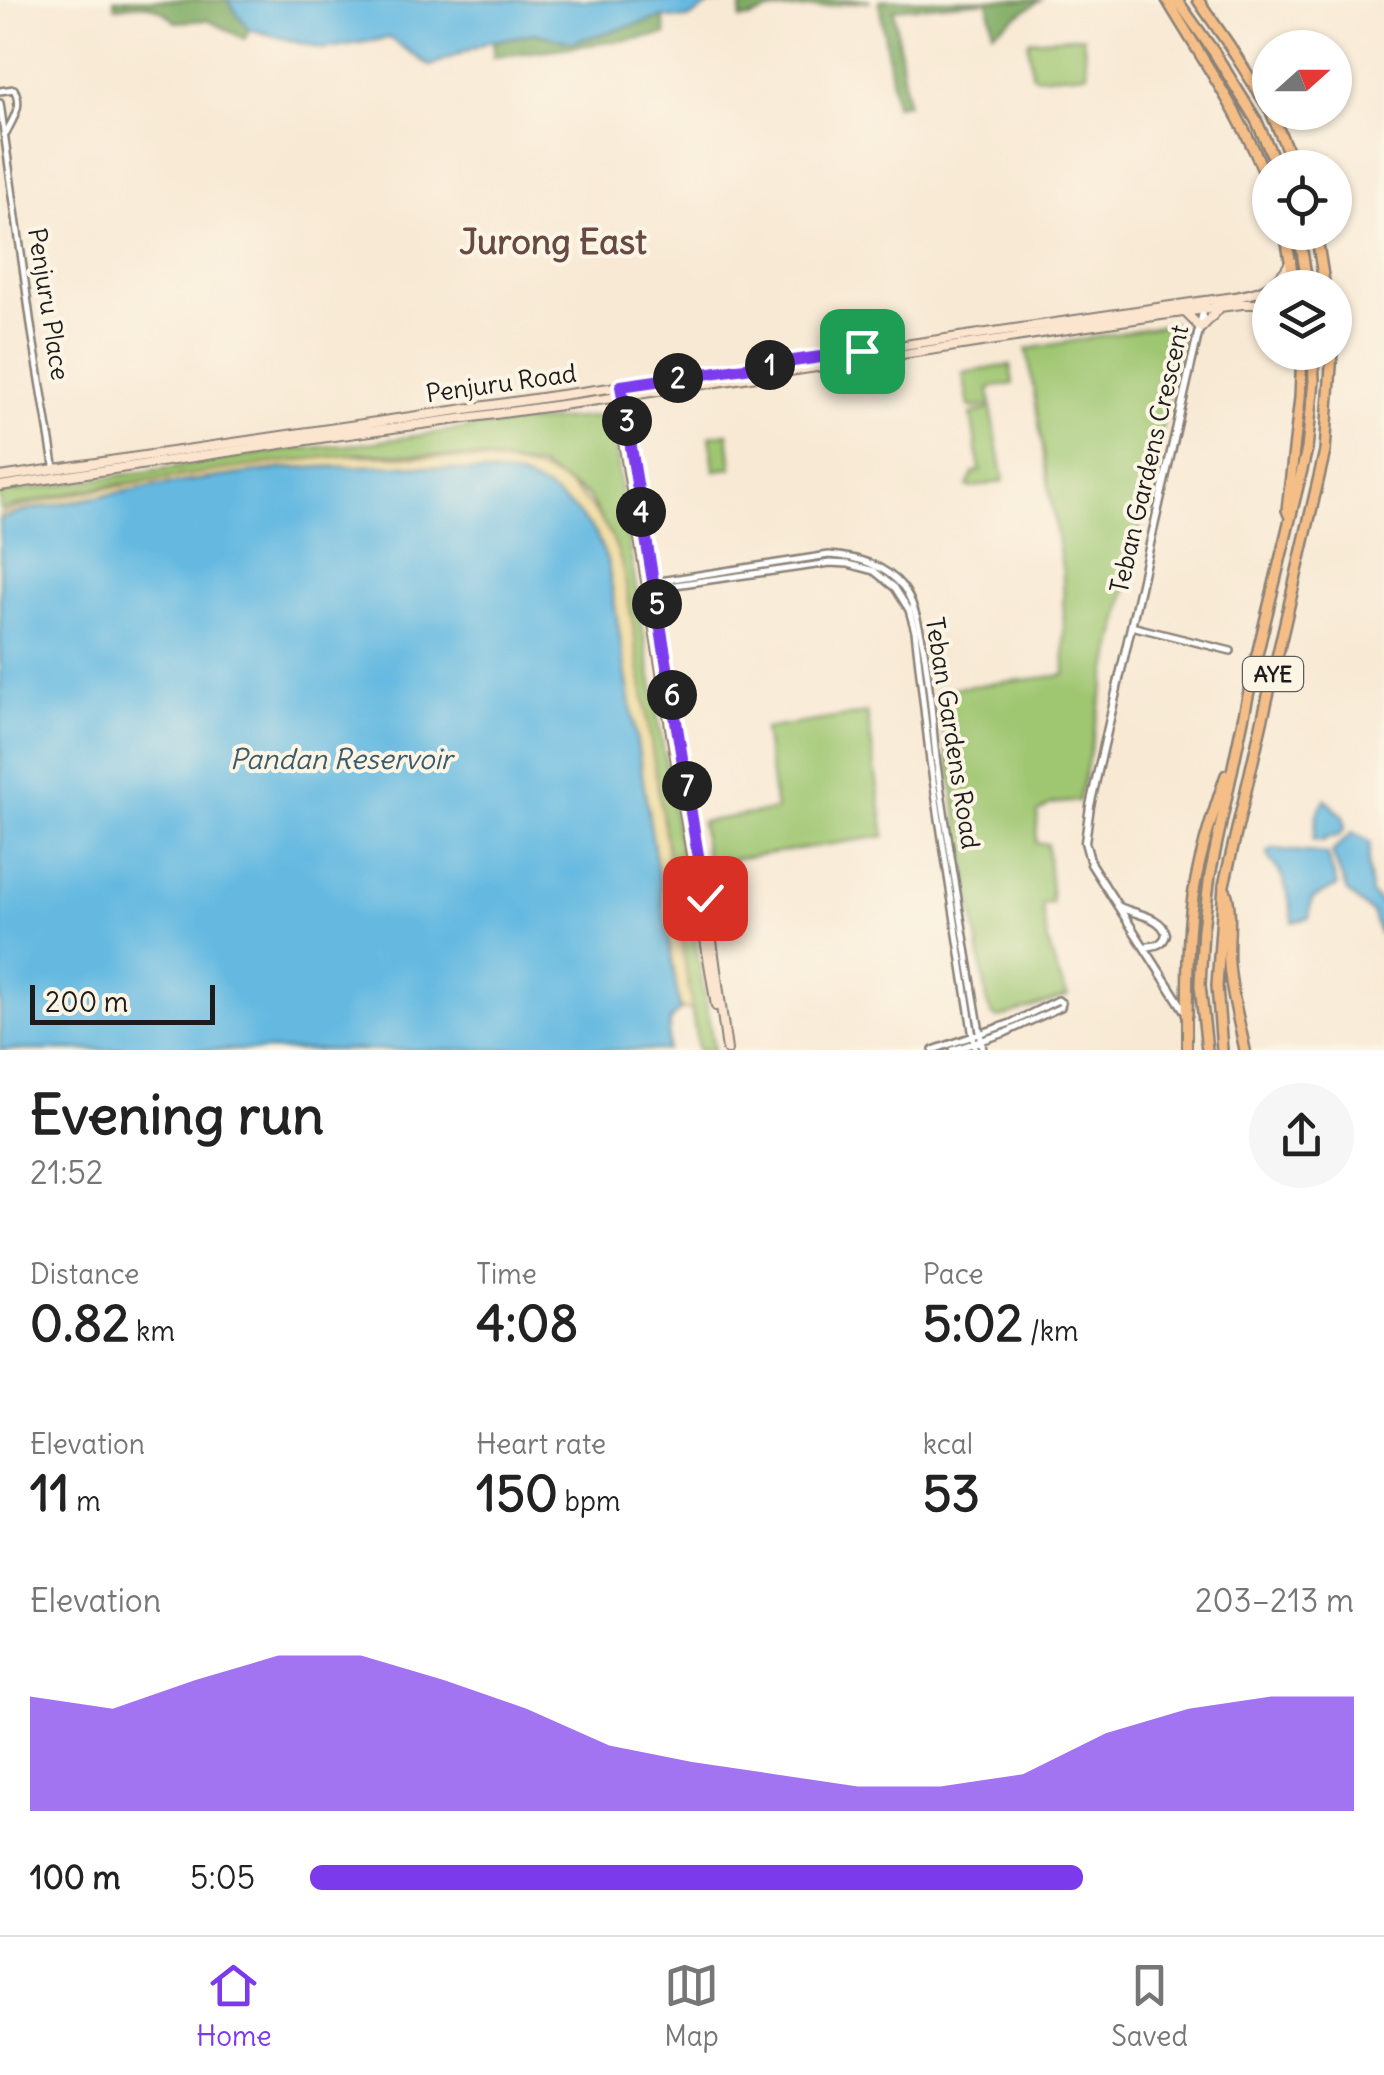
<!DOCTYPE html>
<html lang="en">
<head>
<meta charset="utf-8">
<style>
  :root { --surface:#fff; --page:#f6f6f6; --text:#222; --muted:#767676; --line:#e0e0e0; --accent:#7c3aed }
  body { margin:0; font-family:Delius,sans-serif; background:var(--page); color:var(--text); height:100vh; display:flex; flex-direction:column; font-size:38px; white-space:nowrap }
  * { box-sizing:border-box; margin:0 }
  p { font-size:32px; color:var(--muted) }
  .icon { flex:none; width:55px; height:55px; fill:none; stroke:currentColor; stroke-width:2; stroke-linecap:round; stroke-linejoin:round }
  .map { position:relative; height:1050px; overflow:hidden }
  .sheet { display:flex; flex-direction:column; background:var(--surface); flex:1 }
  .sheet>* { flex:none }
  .needle { width:65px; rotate:69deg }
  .controls { position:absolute; left:1252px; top:30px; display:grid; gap:20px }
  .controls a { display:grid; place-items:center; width:100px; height:100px; border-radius:50%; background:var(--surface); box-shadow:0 2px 8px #0004; font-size:50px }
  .scale { position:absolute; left:30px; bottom:25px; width:185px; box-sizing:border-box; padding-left:10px; border:5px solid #1c1c1c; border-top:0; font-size:28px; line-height:35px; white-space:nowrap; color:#1c1c1c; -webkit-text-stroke:8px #fcf5e5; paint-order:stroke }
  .pin { position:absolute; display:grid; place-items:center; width:85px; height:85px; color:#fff; margin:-42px; border-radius:20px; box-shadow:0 5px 15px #0006 }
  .km { position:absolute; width:50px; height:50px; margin:-25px; border-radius:50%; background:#222; color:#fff; font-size:28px; line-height:50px; text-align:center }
  .round { display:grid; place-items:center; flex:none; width:105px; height:105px; border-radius:52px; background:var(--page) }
  .overview { display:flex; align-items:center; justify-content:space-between; height:170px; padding:0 30px }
  h1 { font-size:55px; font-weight:700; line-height:75px }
  .stats { display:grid; grid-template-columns:repeat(3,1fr); gap:15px; height:170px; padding:10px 30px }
  .stats div { display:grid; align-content:center }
  .stats b { font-size:50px; font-weight:700 }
  .stats small { font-size:28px; font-weight:400 }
  .stats p { font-size:28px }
  .chart { height:280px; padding:20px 30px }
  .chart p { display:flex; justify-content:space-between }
  .chart svg { width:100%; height:180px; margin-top:10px; fill:var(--accent); opacity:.7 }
  ul { padding:0 30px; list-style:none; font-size:32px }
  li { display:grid; grid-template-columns:160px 120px 1fr; align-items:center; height:75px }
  li i { height:25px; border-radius:12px; background:var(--accent) }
  .menu { display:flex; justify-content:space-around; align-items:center; height:140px; border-top:2px solid var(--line); background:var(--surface); font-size:28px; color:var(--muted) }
  .menu a { display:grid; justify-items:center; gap:5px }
  .menu .on { color:var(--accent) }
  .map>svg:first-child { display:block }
  .green { fill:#9fc671; stroke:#5e7146; stroke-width:2.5 }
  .forest { fill:#7fab63; stroke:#4e6440; stroke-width:2.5 }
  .sand { fill:#eeda9e; stroke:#857b5d; stroke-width:2.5 }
  .water { fill:#65b9e1; stroke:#406a7e; stroke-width:2.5 }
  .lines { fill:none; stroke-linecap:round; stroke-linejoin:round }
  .stream { stroke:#65b9e1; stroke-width:2.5 }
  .minor-casing { stroke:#8a8278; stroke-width:10 }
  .tertiary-casing { stroke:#8a8278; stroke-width:11 }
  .secondary-casing { stroke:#8a8278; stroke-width:12 }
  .primary-casing { stroke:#8a8278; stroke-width:12 }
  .motorway-casing { stroke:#8a8278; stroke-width:14 }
  .minor { stroke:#fff; stroke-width:5 }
  .tertiary { stroke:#fff; stroke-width:6 }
  .secondary { stroke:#fbe5cf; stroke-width:8 }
  .primary { stroke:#f6be87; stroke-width:8 }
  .motorway { stroke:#f6be87; stroke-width:9 }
  .route-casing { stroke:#fff; stroke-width:20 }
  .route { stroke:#7c3aed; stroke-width:12 }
  .labels { text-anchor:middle; stroke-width:8; stroke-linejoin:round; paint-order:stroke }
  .shield { fill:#fcf5e5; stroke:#5f5d58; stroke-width:2.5 }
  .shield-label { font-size:22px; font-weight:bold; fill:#1c1c1c }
  .street-label { font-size:25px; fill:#1c1c1c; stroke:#fcf5e5 }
  .water-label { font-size:28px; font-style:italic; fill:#395b6b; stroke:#fcf5e5 }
  .district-label { font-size:35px; font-weight:bold; fill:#684a45; stroke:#fcf5e5 }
</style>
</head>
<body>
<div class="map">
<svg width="1384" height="1050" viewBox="0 0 1384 1050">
  <rect width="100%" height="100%" fill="#fcf5e5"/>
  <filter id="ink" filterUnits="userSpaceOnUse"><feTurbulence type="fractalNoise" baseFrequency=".01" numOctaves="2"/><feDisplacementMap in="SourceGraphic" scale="20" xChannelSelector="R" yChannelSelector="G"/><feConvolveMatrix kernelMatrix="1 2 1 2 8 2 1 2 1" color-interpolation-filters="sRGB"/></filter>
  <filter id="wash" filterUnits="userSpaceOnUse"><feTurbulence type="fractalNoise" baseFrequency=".0048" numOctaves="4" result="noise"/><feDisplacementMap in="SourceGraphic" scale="40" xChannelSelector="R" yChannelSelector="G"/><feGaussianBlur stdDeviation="2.25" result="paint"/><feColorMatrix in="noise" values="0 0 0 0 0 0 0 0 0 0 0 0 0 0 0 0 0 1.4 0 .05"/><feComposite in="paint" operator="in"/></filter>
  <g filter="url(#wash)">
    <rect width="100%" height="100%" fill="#f8e9d4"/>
    <path class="green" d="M1083,36L1087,73L1035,77L1032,74L1028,45L1030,40Z
      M1171,324L1183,331L1079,801L1051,804L1038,812L1036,843L1047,844L1052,903L1042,904C1045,938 1053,966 1068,996L999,1018L993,1016L988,1006L937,690L1065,675L1063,574L1027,349Z
      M1010,365L1013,384L989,388L991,405L973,408L969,406L963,373Z
      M991,408L1004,481L971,488L967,486L974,472L980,471L971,414Z
      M612,415L625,522L714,1050H698L620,559L612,538L588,496L540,467L473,457L362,453L286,462L86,489L0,510V494L284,450L361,444L476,427Z
      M728,433L732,468L714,470L710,436Z
      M867,713L885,836L707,863L701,822L776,810L764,729Z"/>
    <path class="forest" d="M114,0H227L249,29L245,39L207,20L176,22C151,0 146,4 115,7Z
      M766,0H871L822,7L768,11L750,18L740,19L742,2Z
      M879,0H1041L993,32L988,1L894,9L907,103L895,105Z
      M663,17L666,35L493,57L494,41L534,33L573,42Z"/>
    <path class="sand" d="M351,455C405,457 518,453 562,481C581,493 602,518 612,538C624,563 627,593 632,620L692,1009L680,1010L608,563L596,534L574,509L406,465L286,468L153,486L28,510L0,519V514C49,497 100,489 151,481C218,470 284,461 351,455Z"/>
    <path class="water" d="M227,0H766L711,4L688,19L663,17L572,42L534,33L488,42L430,66L390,38L322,49L249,29Z
      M406,465L517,476L546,488L574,509L596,534L608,563L680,1010L670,1020L667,1050H0V519L28,510L153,486L286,468Z
      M1325,799L1343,816L1345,829L1337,837H1328L1324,841L1313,840L1317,814Z
      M1353,832L1370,843L1368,865L1371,894L1384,906V923L1379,933L1372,913L1347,892L1332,852Z
      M1272,849L1327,854L1337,886L1312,899L1309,918L1293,922C1291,904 1287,882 1276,867C1272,863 1268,859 1267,854Z"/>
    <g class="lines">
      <path class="stream" d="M1171,322L1185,331"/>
    </g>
  </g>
  <g filter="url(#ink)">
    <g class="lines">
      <defs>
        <path id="minor" d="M0,91L14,89C23,105 14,117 6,133
          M0,103L32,332L55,471
          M653,582L829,555C857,557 884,564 903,587C928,619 931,721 937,765C951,860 967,955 983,1050
          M654,588L830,563L848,564L874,571L895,588L909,610L915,631L930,761L975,1050
          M1131,626L1231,651
          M933,1050L1011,1023L1058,1000L1062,1003L1061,1007
          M953,1050L1005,1033L1061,1007"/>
        <path id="tertiary" d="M1118,906C1134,915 1161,915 1166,934C1164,945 1154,946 1144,947
          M1186,1013L1091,864L1085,842L1090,806L1204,308"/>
        <path id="secondary" d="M1186,313L1201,328L1218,310
          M615,393L716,1006
          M623,396L710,926L727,1050
          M0,477L1205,301C1243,295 1271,298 1291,261
          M0,486L327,437L605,399L1161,315L1242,304H1270"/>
        <path id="primary" d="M1187,1050V1014"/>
        <path id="motorway" d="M1167,0C1204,62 1245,120 1270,188
          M1177,0L1214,52L1256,120L1278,168
          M1198,0L1229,45L1270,110
          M1271,112L1295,168
          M1285,232L1295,288
          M1299,232L1308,288
          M1316,232L1325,288
          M1289,515L1287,510L1300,398L1302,352
          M1226,892C1233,916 1227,940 1229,964C1231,993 1239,1021 1245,1050
          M1187,1014C1188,980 1187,946 1191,912C1196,865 1211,820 1226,775
          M1207,1050L1200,985L1203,929L1210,875L1255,663L1307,449L1314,381L1313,352
          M1222,1050L1217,986L1224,885L1325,451L1332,352"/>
      </defs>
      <use href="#minor" class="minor-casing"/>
      <use href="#tertiary" class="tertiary-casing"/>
      <use href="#secondary" class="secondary-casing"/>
      <use href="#primary" class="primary-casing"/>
      <use href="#motorway" class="motorway-casing"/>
      <use href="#minor" class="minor"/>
      <use href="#tertiary" class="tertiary"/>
      <use href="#secondary" class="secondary"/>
      <use href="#primary" class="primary"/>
      <use href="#motorway" class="motorway"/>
    </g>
  </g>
  <g class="lines" filter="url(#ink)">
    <defs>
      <path id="route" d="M705,898L621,386L862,351"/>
    </defs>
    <use href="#route" class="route-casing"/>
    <use href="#route" class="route"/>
  </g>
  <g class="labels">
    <rect class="shield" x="1243" y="657" width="60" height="34" rx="8"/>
    <g class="shield-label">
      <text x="1273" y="682">AYE</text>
    </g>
    <g class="street-label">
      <text transform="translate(49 304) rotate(81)" y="9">Penjuru Place</text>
      <text transform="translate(501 383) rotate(-8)" y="9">Penjuru Road</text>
      <text transform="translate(1149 459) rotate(-77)" y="9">Teban Gardens Crescent</text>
      <text transform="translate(953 733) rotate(81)" y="9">Teban Gardens Road</text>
    </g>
    <g class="water-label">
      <text x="341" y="769">Pandan Reservoir</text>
    </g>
    <g class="district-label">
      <text x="553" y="254">Jurong East</text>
    </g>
  </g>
</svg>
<div class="controls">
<a><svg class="needle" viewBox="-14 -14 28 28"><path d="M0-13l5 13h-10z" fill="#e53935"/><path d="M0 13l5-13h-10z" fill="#767676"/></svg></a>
<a><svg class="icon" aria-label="locate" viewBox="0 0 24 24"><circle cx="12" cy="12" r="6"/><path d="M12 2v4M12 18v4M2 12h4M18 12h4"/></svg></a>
<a><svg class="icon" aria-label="layers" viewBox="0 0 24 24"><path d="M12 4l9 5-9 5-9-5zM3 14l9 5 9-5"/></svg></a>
</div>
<div class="scale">200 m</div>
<div class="pin" style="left:862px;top:351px;background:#1e9e55"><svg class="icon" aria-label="arrive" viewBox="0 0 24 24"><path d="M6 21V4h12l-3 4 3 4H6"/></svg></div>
<div class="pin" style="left:705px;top:898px;background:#d93025"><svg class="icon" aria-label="check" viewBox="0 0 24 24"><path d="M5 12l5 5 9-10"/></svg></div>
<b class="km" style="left:770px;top:365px">1</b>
<b class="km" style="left:678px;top:378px">2</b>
<b class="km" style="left:627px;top:421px">3</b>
<b class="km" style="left:641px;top:512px">4</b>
<b class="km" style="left:657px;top:604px">5</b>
<b class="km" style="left:672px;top:695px">6</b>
<b class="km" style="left:687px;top:786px">7</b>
</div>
<section class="sheet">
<div class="overview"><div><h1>Evening run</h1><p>21:52</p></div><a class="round"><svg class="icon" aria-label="share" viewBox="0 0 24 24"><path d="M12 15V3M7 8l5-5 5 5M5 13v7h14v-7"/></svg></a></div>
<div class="stats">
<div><p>Distance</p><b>0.82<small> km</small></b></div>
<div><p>Time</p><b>4:08</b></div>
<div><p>Pace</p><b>5:02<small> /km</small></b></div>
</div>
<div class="stats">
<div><p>Elevation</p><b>11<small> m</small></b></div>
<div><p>Heart rate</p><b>150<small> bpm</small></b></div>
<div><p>kcal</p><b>53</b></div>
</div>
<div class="chart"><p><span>Elevation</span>203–213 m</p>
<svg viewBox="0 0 160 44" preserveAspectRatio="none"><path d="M0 44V16L10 19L20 12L30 6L40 6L50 12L60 19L70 28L80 32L90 35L100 38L110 38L120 35L130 25L140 19L150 16L160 16V44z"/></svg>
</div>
<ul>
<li><b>100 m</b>5:05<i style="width:74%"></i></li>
</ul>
</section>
<nav class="menu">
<a class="on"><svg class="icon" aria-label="home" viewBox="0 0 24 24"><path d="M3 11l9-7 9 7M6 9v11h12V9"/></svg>Home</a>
<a><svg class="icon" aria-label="map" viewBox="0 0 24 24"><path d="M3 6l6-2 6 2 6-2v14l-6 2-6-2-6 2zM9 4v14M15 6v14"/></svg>Map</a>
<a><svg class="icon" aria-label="saved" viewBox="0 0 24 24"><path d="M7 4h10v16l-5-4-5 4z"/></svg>Saved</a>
</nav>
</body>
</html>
